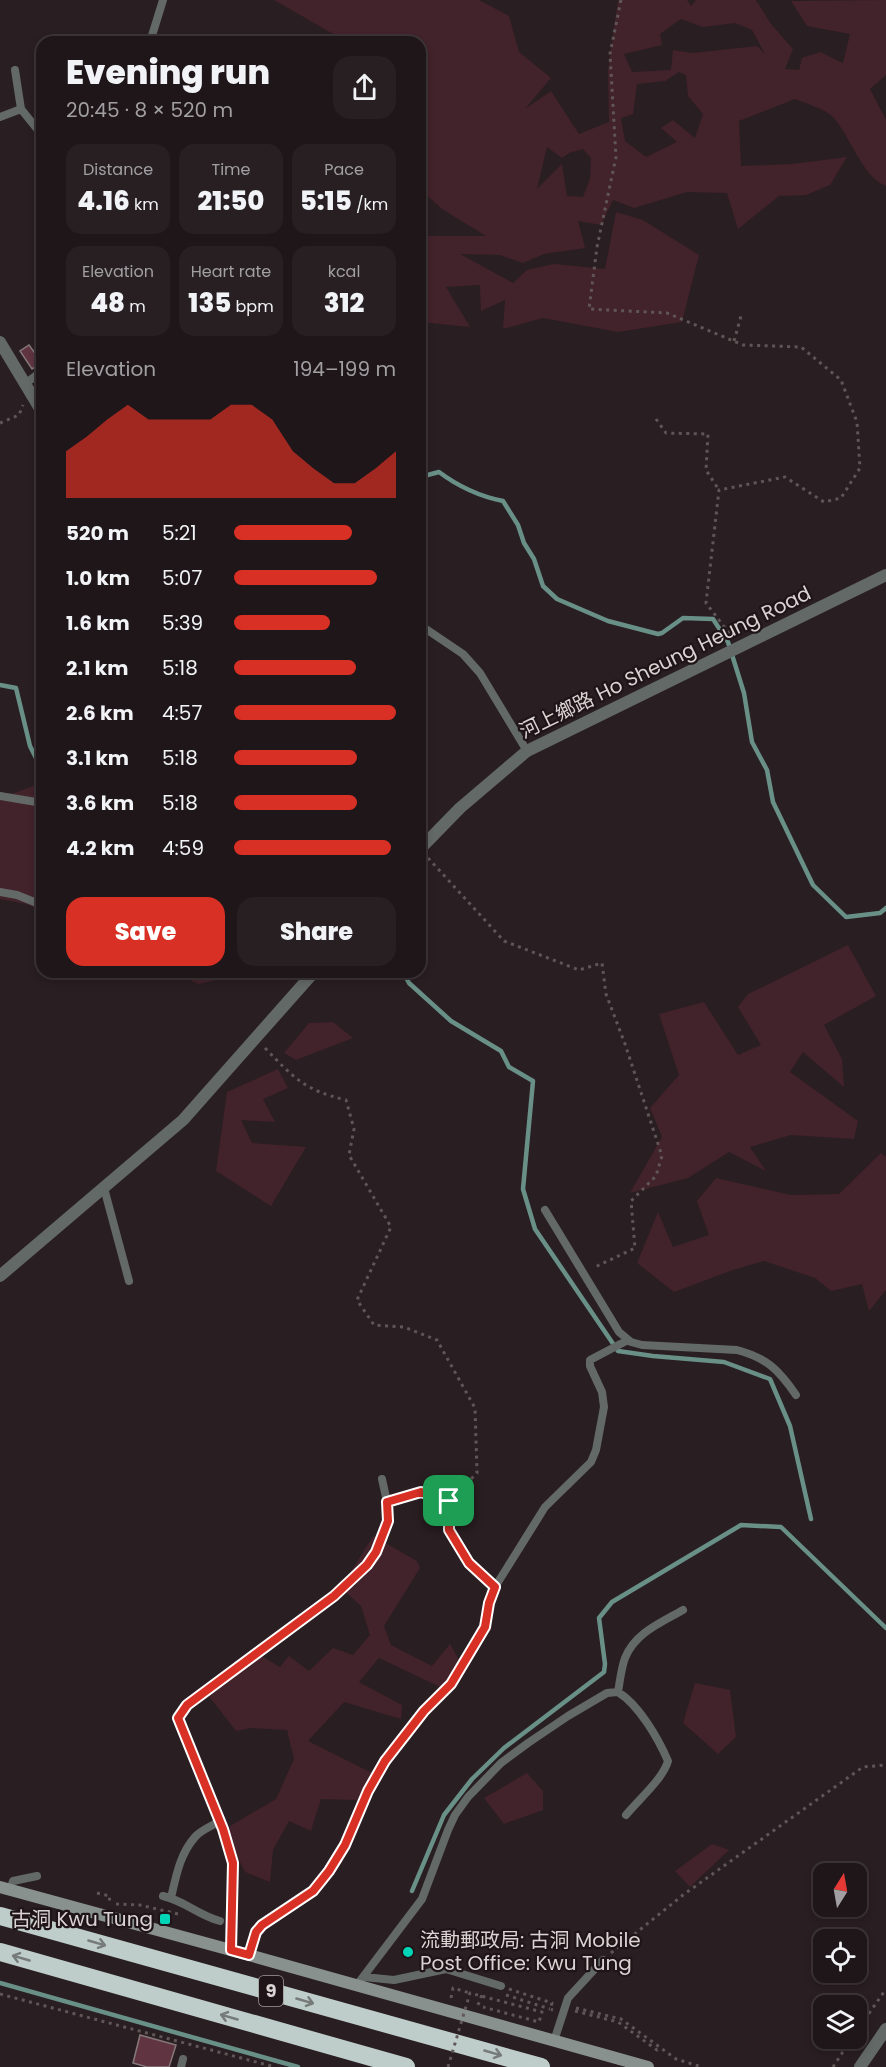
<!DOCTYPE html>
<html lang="en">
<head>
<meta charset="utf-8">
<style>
  :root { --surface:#1f1619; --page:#271f22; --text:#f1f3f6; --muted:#a19fa2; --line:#3c3538; --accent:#d93025 }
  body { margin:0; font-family:Poppins,"Noto Sans SC",sans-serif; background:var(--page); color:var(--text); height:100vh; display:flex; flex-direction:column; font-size:22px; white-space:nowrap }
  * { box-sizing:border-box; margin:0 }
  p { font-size:20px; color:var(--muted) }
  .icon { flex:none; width:33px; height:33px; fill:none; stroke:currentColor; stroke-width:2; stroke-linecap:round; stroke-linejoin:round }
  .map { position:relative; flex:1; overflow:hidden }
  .details { position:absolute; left:36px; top:36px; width:390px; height:942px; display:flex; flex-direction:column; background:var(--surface); border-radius:18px; box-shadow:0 3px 9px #0003,0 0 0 2px var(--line) }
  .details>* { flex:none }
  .needle { width:39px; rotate:11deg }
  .buttons { position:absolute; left:813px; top:1863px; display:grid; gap:12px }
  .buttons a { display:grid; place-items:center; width:54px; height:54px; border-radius:12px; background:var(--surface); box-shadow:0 3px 9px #0003,0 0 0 2px var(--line); font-size:30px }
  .pin { position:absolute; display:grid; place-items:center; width:51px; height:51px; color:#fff; margin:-26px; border-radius:12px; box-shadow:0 3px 9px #0006 }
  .round { display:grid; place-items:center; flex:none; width:63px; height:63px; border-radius:18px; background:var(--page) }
  .summary { display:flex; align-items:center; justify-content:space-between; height:102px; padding:0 30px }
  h1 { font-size:33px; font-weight:800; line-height:45px }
  .stats { display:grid; grid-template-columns:repeat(3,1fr); gap:9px; height:102px; padding:6px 30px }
  .stats div { display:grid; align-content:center; border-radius:15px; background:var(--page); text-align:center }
  .stats b { font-size:26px; font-weight:800 }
  .stats small { font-size:16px; font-weight:400 }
  .stats p { font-size:16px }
  .chart { height:168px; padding:12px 30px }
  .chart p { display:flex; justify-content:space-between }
  .chart svg { width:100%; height:108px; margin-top:6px; fill:var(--accent); opacity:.7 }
  .button { display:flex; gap:12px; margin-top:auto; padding:12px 30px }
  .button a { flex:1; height:69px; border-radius:18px; background:var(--accent); color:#fff; font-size:24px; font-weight:800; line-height:69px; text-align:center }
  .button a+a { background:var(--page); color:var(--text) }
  ul { padding:0 30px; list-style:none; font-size:20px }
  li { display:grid; grid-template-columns:96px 72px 1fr; align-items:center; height:45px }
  li i { height:15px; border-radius:8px; background:var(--accent) }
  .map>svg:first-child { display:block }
  .green { fill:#42222b; fill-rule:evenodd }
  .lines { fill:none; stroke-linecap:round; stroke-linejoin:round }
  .stream { stroke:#699087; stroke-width:4.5 }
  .building { fill:#603441; stroke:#85787b; stroke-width:1.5 }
  .path { stroke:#605658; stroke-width:3; stroke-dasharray:3 4.5; stroke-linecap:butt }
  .service { stroke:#636967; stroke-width:8 }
  .minor { stroke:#636967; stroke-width:12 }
  .secondary { stroke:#88918e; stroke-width:12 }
  .motorway { stroke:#becdc9; stroke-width:18 }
  .path-bridge { stroke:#605658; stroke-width:3; stroke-dasharray:3 4.5; stroke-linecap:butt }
  .oneway { stroke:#767a79 }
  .route-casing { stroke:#fff; stroke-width:12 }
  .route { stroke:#d93025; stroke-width:8 }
  .poi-dot { fill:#00d5b7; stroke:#1f1518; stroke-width:2 }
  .labels { text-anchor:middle; stroke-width:4.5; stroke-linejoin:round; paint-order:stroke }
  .shield { fill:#1f1518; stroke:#a29a9c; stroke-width:1.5 }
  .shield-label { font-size:18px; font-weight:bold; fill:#dad3d4 }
  .street-label { font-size:20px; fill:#dad3d4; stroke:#1f1518 }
  .poi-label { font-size:20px; fill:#dad3d4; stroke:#1f1518; text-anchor:end }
</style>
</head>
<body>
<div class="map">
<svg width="886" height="2067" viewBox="0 0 886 2067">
  <rect width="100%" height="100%" fill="#291e21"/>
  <path class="green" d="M274,0H479L509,16L519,52L551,78L525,109L551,91L579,134L609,122L608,71L618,0H687L691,6L696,0H756L771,24L793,49L785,69L799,70L802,58L820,52L843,63L850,34L807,26L791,1L886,0V75L870,89L886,120V186C863,178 849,134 833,117C827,110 805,103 795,99L739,121L741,166L792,164L847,157L830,185L806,195L779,196L738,229L727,193L687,192L634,208L613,200L601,225L578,221L585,248L544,254L523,263L500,255L460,254L513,283L527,270L554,264L605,269L616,212L643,220L699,255L682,322L618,332L543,318L503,329L505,300L481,311L480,285L446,287L470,327L420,322V239L427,236H486L442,209L420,189V42H347ZM681,19L703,27L735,23L752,30L765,54L757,46L693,53L673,50L671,70L632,72L624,54L662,45L660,34ZM679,72L686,75L688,96L703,114L695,138L673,120L661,128L677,142L646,157L625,141L621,118L633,114L637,84L665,81ZM547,147L562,158L569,153L583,149L591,158L590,179L583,197L567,196L562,164L537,189Z
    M42,783V911L26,904L0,899V798Z
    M848,945L876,996L824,1025L842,1059L844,1087L803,1052L790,1072L858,1121L854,1139L791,1135L750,1147L766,1171L729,1152L688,1178L630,1193L662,1137L650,1108L679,1075L659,1014L704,1002L738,1055L761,1045L738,1007L748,994Z
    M174,972H251L198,984Z
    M333,1022L353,1038L296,1060L284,1053L309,1023Z
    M278,1069L288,1088L263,1099L275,1122L241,1120L252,1143L306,1147L271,1206L216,1171L227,1092Z
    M881,1153L886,1157V1290L869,1311L862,1284L831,1291L815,1278L764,1261L733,1270L674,1292L637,1263L658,1212L673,1247L709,1235L697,1201L716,1178L791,1195L839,1194Z
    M373,1536L417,1561L420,1568L384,1626L391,1645L432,1666L450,1644L459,1660L442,1688L379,1658L359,1682L402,1705L401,1719L344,1702L308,1741L372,1773L357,1800L321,1799L311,1831L289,1821L273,1850L270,1882L245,1872L229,1839L230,1826L276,1799L294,1759L287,1730L251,1728L236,1731L208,1695L251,1650L280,1667L289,1656L309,1671L333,1648L353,1655L370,1635L361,1606L341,1588Z
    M695,1683L730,1690L736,1737L718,1754L683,1723Z
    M527,1773L543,1791V1810L504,1824L484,1798Z
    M712,1844L729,1850L690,1887L675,1871Z"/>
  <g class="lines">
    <path class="stream" d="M420,477L439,472C459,487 478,496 503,501L518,525L524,543L534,559L543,586L557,599L608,621L658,634L662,633L683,618L713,619L728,642L744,693L752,742L767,770L773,802L813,885L846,917L880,913L886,908
      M0,685L16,688L30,746L42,770
      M403,972L409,983L451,1021L501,1051L509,1067L533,1081L523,1189L535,1229L618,1351L653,1356L724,1362L770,1379L790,1426L811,1519
      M412,1891L444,1815L472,1779L504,1748L604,1672L605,1664L599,1618L612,1602L741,1525L781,1527L886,1628
      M0,1983L298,2067"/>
  </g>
  <path class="building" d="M29,345L42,363L32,369L20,351Z
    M140,2035L176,2045L169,2067H147L133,2063Z"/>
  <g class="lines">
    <path class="path" d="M621,0L610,54L616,157L597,247L589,309L667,313L743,345L801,347L841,380L857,422L860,468L841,498L824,502L785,477L719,490L706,603L732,637
      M734,341L741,316
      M656,419L666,433L708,434L706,470L719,490
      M0,423L19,415L23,405
      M428,858L504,941L579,970L602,963L606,994L625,1044L662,1156L656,1176L631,1201L635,1248L593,1268
      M265,1048C294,1078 304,1090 346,1100L354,1129L349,1155L391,1227L357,1300L374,1325L404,1327L437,1340L475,1408L477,1473L449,1501
      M397,1499L421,1492L449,1501V1530L469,1563L487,1580
      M97,1893L110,1896L109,1902
      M116,1904L140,1905L178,1914
      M611,1953L683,1895L863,1767L886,1765
      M509,1989L552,2003L550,2009L553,2010
      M0,1994L275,2067
      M506,1995L550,2009
      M451,1998L453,1988L470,1993
      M478,2005L483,1992
      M576,2008L621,2019L676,2059L702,2067
      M575,2011L618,2022L657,2050L660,2047
      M856,2032L886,1989
      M833,2067L852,2038"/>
    <path class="service" d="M150,42L163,0
      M15,70L21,109L42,135
      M0,117L21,109
      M25,384L42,371
      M420,625L463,654L480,673L527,751
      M0,796L42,803
      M0,892L17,895L42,905
      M104,1188L129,1281
      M545,1210L619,1332L631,1342L642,1345L737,1350C767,1358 779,1370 796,1395
      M618,1692C620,1681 621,1669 625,1658C635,1633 660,1623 683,1610
      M10,1890L13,1881L37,1876
      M163,1896C185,1901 198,1915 220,1921
      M171,1898C176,1876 180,1854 195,1837C201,1830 212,1826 220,1821
      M231,1950L233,1863L223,1829L178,1718L187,1705L334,1596L367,1565L376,1552L388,1521L387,1502L382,1479
      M249,1955L253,1938L262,1925L313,1891L329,1871L345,1845L368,1791L385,1762L424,1711L456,1676L485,1627L489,1603L495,1587L545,1507L591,1462L596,1450L604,1407L602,1392L590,1366V1360L628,1340
      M364,1977L394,1980L446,1969L501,1986
      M357,1985L422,1899L448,1830L455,1815L468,1797L501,1763L528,1743L568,1716L607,1693L618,1692C639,1705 658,1738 668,1761C663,1779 638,1800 626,1815
      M554,2041L568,1998L603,1960
      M181,2067L183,2059"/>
    <path class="minor" d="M0,342L42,412
      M420,849L460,808L527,751L886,575
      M0,1276L183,1120L314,972
      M860,2067L886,2029"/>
    <path class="secondary" d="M0,1887L249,1955L648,2067"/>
    <path class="motorway" d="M0,1916L541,2067
      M0,1952L406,2067"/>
    <path class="path-bridge" d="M448,2067L470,1993L542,2012L539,2022L483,2007"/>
  </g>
  <defs><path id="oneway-shaft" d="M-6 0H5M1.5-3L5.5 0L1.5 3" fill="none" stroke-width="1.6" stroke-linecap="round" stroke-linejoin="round" transform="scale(1.5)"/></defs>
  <g class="oneway">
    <use href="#oneway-shaft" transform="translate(97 1943) rotate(16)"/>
    <use href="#oneway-shaft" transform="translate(21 1958) rotate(-164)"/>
    <use href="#oneway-shaft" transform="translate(305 2001) rotate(16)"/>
    <use href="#oneway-shaft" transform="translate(229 2017) rotate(-164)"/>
    <use href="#oneway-shaft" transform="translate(493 2053) rotate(16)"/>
  </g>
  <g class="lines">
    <defs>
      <path id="route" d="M421,1492L449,1501V1530L469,1563L495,1587L489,1603L485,1627L451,1684L424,1711L385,1761L368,1791L345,1845L329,1871L313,1891L262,1925L256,1932L249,1955L231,1950L233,1863L223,1829L178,1718L187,1705L334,1596L367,1565L376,1552L388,1521L387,1502Z"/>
    </defs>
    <use href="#route" class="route-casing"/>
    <use href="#route" class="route"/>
  </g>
  <g class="poi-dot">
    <rect x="159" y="1913" width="12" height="12" rx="3"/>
    <circle cx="408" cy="1952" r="6"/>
  </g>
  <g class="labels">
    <rect class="shield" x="259" y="1976" width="24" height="30" rx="4.5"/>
    <g class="shield-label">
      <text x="271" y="1997">9</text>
    </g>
    <g class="street-label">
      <text transform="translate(665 662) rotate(-26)" y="7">河上鄉路 Ho Sheung Heung Road</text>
    </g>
    <g class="poi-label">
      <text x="153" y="1926">古洞 Kwu Tung</text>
      <text x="420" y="1947" text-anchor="start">流動郵政局: 古洞 Mobile<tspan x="420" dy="23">Post Office: Kwu Tung</tspan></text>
    </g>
  </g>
</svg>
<div class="buttons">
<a><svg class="needle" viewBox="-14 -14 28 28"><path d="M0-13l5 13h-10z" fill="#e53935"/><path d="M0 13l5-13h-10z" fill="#a19fa2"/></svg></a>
<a><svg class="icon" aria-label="locate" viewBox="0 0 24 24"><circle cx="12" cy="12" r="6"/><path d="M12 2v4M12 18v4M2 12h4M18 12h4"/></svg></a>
<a><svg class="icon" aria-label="layers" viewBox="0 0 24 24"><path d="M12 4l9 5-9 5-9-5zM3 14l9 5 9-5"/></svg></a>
</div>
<div class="pin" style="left:449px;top:1501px;background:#1e9e55"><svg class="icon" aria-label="arrive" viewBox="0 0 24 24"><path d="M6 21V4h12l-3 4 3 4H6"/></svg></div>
<section class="details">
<div class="summary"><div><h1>Evening run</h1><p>20:45 · 8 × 520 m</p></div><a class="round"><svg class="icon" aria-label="share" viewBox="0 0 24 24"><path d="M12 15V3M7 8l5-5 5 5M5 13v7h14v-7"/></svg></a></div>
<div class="stats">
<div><p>Distance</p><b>4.16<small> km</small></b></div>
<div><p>Time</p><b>21:50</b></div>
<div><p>Pace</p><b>5:15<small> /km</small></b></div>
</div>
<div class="stats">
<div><p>Elevation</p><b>48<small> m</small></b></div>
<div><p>Heart rate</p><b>135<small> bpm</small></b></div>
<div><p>kcal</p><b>312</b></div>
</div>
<div class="chart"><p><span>Elevation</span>194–199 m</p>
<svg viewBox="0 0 160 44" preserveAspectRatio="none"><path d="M0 44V25L10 19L20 12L30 6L40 12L50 12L60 12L70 12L80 6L90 6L100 12L110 25L120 32L130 38L140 38L150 32L160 25V44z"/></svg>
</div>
<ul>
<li><b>520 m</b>5:21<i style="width:73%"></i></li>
<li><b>1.0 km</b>5:07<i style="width:88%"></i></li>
<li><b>1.6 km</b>5:39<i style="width:59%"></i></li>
<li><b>2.1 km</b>5:18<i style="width:75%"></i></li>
<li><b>2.6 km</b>4:57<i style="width:100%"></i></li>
<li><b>3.1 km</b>5:18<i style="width:76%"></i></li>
<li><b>3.6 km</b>5:18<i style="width:76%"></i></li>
<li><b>4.2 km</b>4:59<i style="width:97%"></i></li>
</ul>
<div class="button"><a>Save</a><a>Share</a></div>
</section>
</div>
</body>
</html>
